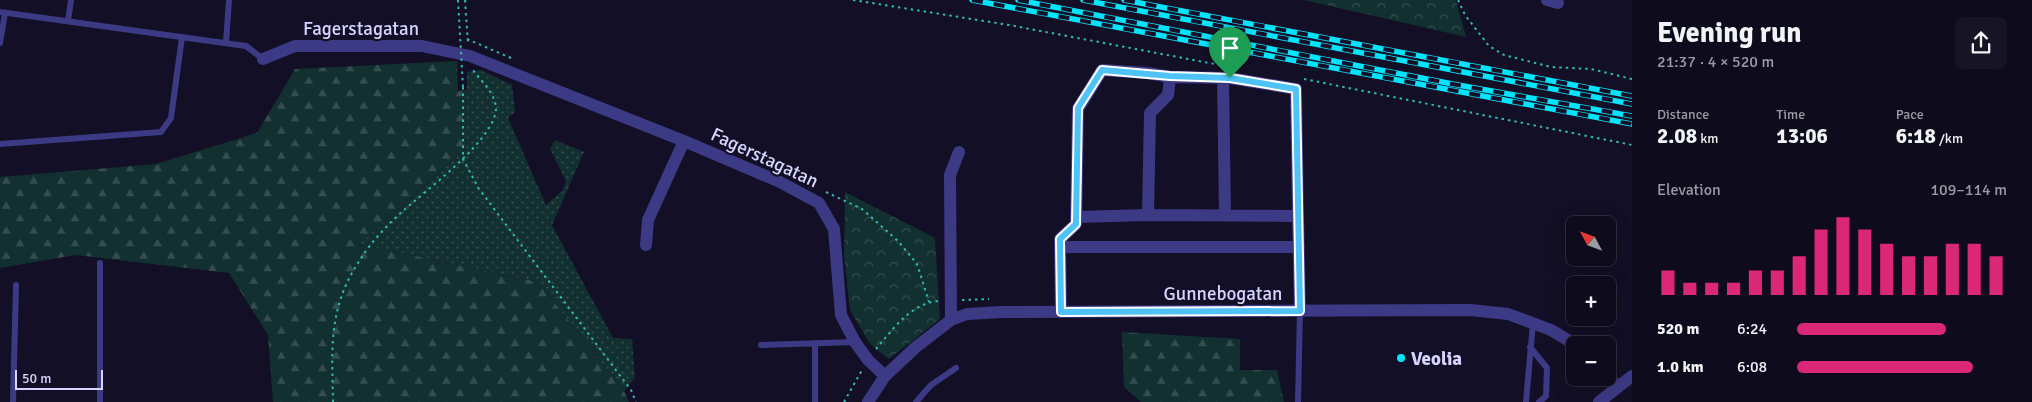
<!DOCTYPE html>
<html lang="en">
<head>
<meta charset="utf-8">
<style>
  :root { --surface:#0e0b1c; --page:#171425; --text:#f1f3f6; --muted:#9b9ba3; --line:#2e2b3b; --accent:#db2777 }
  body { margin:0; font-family:Signika,sans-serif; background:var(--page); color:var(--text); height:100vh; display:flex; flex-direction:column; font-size:19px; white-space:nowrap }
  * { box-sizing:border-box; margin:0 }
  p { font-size:16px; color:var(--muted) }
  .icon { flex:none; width:28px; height:28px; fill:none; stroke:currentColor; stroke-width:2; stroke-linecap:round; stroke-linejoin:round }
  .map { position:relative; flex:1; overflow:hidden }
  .panel { display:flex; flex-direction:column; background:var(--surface); width:400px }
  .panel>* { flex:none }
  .needle { width:32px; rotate:311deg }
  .tools { position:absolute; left:1566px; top:216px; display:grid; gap:10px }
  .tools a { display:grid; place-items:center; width:50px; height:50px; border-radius:8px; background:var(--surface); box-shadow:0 5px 20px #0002,0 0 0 1px var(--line); font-size:25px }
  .scale { position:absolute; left:15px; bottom:12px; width:88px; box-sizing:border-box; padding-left:5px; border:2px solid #d9d4ff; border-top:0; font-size:14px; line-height:18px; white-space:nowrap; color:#d9d4ff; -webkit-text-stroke:4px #130f26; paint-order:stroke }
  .pin { position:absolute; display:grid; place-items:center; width:42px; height:42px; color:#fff; margin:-51px -21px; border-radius:50% 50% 50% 0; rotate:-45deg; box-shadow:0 0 5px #0007 }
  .pin .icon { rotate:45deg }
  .round { display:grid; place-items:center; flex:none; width:52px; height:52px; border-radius:8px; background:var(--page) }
  .headline { display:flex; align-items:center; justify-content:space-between; height:85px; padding:0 25px }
  h1 { font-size:28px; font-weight:700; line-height:38px }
  .metrics { display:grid; grid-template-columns:repeat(3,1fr); gap:8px; height:85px; padding:5px 25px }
  .metrics div { display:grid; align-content:center }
  .metrics b { font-size:21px; font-weight:700 }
  .metrics small { font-size:14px; font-weight:400 }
  .metrics p { font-size:14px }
  .chart { height:140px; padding:10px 25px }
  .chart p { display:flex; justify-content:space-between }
  .chart svg { width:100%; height:90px; margin-top:5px; stroke:var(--accent); stroke-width:6 }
  ul { padding:0 25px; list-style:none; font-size:16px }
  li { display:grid; grid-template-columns:80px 60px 1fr; align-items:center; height:38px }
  li i { height:12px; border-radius:6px; background:var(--accent) }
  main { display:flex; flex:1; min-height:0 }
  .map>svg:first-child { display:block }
  .grass { fill:url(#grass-dots) }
  .forest { fill:url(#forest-firs) }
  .park { fill:url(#park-crowns) }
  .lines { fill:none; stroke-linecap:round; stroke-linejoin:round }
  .path { stroke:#2fb8b0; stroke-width:2; stroke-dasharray:2.5 4; stroke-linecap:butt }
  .service { stroke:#3d3a85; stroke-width:6 }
  .minor { stroke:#3d3a85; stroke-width:12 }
  .rail-casing { stroke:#00e5ff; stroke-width:5.5 }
  .rail { stroke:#130f26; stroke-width:4; stroke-dasharray:11; stroke-linecap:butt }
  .path-bridge { stroke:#2fb8b0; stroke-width:2; stroke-dasharray:2.5 4; stroke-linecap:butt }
  .route-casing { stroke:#fff; stroke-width:10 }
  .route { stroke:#4fc3f7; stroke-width:6 }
  .poi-dot { fill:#00e5ff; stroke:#130f26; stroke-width:2 }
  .labels { text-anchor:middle; stroke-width:4.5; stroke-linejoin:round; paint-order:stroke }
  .street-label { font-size:19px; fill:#d9d4ff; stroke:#130f26 }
  .poi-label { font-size:19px; font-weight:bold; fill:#d9d4ff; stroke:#130f26; text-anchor:start }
</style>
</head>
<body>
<main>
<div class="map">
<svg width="1632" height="402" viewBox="0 0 1632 402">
  <defs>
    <pattern id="grass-dots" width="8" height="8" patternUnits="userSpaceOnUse" patternTransform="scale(1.25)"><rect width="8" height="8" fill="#12302f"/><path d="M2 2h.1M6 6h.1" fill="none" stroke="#344d4e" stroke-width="1.8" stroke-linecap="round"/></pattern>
    <pattern id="forest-firs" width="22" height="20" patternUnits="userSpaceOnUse" patternTransform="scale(1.25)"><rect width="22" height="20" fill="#12302f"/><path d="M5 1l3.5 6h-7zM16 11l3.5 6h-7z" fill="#344d4e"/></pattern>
    <pattern id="park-crowns" width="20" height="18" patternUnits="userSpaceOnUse" patternTransform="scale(1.25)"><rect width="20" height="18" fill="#12302f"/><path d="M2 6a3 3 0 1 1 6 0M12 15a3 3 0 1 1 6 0" fill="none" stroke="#344d4e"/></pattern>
  </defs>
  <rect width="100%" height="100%" fill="#130f26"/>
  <path class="grass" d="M481,70L512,85L515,112L508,118L546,205L563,190L566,181L550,149L555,140L584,152L552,225L613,338L632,339L635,378L624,391L538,282L359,244L467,148V72Z"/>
  <path class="forest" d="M457,61L458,91L467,90V148L359,244L538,282L624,391L629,402H273L268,335L229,273L76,255L0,268V177L156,164L257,133L295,69Z
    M1122,332L1240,339V370H1277L1284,402H1141L1124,387Z"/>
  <path class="park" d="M1304,0H1456L1466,37Z
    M845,192L935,238L940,319L889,359L870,344L850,310L844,254Z"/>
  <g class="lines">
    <path class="path" d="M465,0L468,44
      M853,0L1009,25L1220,65
      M1458,0L1465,15L1489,46L1504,55L1551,67L1591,69L1632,79
      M467,39L511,58
      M1304,79L1632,145
      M463,87V159L479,189L631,390L636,402
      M826,192L862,209L898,241L917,264L929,302
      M962,300L989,299
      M876,349C893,329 911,303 939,301
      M333,402C332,350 328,309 358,263C370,243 386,226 403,211C424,192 497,138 496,108C495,93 482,82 473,70
      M844,402L862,370"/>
    <path class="service" d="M0,12L246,46L263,59
      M68,21L71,0
      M0,43L5,13
      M226,43L229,0
      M0,144L161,132L171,118L182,37
      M815,343V402
      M761,345L855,342
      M1530,347L1547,368L1546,396L1539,402
      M13,402L16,285
      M100,402V263
      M916,402L931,385L956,368
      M1298,402L1300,311
      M1526,402L1533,323"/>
    <path class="minor" d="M1547,0L1558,3
      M263,59L295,46H422L470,56L684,141L780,182L819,203L834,229L841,315L855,342L868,360L885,376
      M1223,78L1225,215
      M1148,215L1298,216L1296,89L1230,78L1170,77
      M1298,216L1300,311
      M646,245L648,220L684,141
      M1060,247H1299
      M1061,312L1060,239L1076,224L1078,109L1102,70L1148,73L1170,77L1168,95L1150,113L1148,215L1076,217
      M951,320L950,175L959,152
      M1608,376L1618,387
      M868,402L885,376L916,347L951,320L967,314L1002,312L1471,310L1508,314L1551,330L1576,345
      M1599,402L1632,376"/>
    <defs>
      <path id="rail" d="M972,0L1632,124
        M1018,0L1458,85L1632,116
        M1083,0L1632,104
        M1124,0L1632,96"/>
    </defs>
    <use href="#rail" class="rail-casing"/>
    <use href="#rail" class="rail"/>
    <path class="path-bridge" d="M458,0L463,87"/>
  </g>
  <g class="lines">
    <defs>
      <path id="route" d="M1102,70L1170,76L1230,78L1296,89L1300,311L1061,312L1060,239L1076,224L1078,108Z"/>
    </defs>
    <use href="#route" class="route-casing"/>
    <use href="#route" class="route"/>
  </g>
  <circle class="poi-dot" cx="1401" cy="358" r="5"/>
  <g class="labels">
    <g class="street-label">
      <text x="361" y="35">Fagerstagatan</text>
      <text transform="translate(765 157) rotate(25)" y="7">Fagerstagatan</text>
      <text x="1223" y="300">Gunnebogatan</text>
    </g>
    <g class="poi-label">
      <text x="1411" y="365">Veolia</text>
    </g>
  </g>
</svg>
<div class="tools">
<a><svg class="needle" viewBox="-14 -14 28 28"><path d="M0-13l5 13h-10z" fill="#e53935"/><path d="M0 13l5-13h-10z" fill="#9b9ba3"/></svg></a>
<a>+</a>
<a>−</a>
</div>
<div class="scale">50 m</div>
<div class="pin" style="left:1230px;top:78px;background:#1e9e55"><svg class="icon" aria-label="arrive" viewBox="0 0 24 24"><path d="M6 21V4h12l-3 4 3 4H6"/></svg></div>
</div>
<section class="panel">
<div class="headline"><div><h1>Evening run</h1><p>21:37 · 4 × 520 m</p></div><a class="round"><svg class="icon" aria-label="share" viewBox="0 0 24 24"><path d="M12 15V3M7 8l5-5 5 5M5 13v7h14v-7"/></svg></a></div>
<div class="metrics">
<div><p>Distance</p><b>2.08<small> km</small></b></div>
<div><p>Time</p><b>13:06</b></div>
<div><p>Pace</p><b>6:18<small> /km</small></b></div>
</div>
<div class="chart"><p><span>Elevation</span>109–114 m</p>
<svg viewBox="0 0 160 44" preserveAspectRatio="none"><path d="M5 44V32M15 44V38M25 44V38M35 44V38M45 44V32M55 44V32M65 44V25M75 44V12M85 44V6M95 44V12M105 44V19M115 44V25M125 44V25M135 44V19M145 44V19M155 44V25"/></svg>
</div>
<ul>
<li><b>520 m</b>6:24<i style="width:71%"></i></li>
<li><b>1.0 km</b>6:08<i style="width:84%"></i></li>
</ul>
</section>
</main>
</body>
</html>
